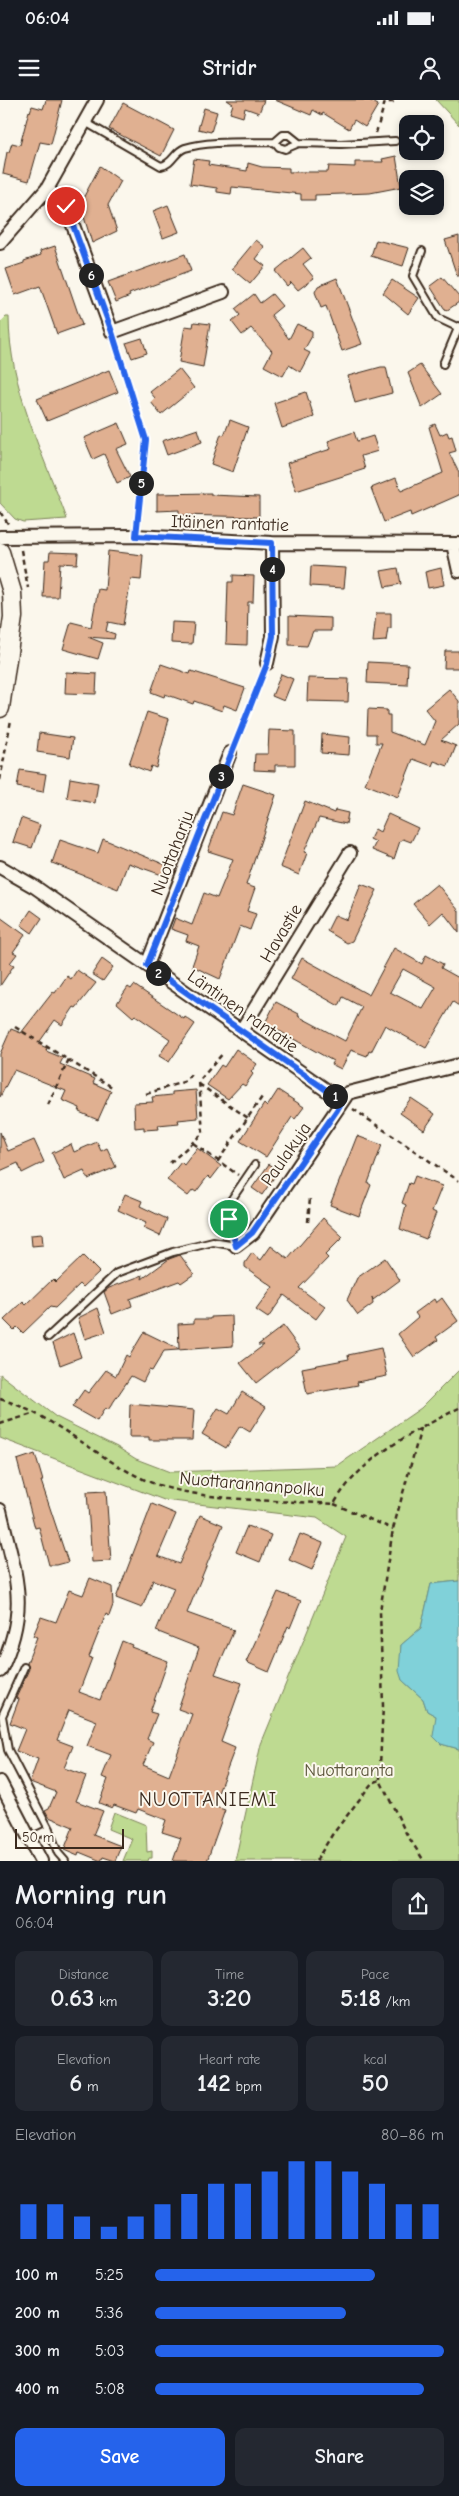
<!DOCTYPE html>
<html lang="en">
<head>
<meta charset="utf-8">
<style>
  :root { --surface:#171b24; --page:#242831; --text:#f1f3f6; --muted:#9ea1a6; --accent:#2563eb }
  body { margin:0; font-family:"Comic Neue",sans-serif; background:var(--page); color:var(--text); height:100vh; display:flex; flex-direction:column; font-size:19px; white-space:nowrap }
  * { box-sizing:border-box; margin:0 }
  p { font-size:16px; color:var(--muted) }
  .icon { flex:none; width:28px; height:28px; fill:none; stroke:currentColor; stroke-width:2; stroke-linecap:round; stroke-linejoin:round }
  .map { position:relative; height:1761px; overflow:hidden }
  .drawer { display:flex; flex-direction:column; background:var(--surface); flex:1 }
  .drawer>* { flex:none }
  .fabs { position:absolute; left:399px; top:15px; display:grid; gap:10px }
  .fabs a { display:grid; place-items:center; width:45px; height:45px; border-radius:10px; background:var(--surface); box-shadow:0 2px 8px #0003; font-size:25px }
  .scale { position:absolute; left:15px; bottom:12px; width:109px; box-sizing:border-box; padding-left:5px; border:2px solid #3b2a1e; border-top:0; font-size:14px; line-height:18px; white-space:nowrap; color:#3b2a1e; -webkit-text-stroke:4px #fbf7ec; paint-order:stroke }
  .pin { position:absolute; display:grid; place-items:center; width:42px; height:42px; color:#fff; margin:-21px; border:2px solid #fff; border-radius:50%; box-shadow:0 1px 5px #0007 }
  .km { position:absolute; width:25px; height:25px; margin:-12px; border-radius:50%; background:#222; color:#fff; font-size:14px; line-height:25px; text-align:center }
  .round { display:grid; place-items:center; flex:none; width:52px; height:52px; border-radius:10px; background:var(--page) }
  .head { display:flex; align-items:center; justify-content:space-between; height:85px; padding:0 15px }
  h1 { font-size:28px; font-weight:800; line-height:38px }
  .stats { display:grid; grid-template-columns:repeat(3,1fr); gap:8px; height:85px; padding:5px 15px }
  .stats div { display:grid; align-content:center; border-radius:10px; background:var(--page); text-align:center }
  .stats b { font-size:25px; font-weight:800 }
  .stats small { font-size:14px; font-weight:400 }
  .stats p { font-size:14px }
  .chart { height:140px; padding:10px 15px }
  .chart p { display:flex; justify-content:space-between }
  .chart svg { width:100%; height:90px; margin-top:5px; stroke:var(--accent); stroke-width:6 }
  .primary-button { display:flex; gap:10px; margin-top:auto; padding:10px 15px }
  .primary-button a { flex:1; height:58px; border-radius:10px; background:var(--accent); color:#fff; font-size:20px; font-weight:800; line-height:58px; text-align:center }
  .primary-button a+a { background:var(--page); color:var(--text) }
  ul { padding:0 15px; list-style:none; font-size:16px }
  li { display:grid; grid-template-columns:80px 60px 1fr; align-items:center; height:38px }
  li i { height:12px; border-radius:6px; background:var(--accent) }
  .status { display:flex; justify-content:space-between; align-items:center; height:35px; padding:0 25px; background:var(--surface); direction:ltr }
  .status svg { height:14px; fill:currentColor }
  header { display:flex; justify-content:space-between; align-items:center; height:65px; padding:0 15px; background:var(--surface); font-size:22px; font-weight:800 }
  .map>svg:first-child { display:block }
  .green { fill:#beda91; stroke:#7c8258 }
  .water { fill:#80d1d9; stroke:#648e8e }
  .building { fill:#e0b091; stroke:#3b2a1e; fill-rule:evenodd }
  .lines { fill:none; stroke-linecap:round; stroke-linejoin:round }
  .lane-casing { stroke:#3b2a1e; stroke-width:10 }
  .street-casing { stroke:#3b2a1e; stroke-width:16 }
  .secondary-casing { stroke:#3b2a1e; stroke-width:21 }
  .path { stroke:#3b2a1e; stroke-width:2.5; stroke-dasharray:5 4; stroke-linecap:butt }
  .lane { stroke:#fbf7ec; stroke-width:6 }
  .street { stroke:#fbf7ec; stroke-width:12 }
  .secondary { stroke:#fbf7ec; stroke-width:18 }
  .route-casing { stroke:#fff; stroke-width:10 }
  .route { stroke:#2563eb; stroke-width:6 }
  .labels { text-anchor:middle; stroke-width:4; stroke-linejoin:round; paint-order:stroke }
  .street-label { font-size:18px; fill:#3b2a1e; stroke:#fbf7ec }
  .park-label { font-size:18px; fill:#5c563b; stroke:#fbf7ec }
  .quarter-label { font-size:20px; letter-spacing:1px; fill:#3b2a1e; stroke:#fbf7ec }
</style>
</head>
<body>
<div class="status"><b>06:04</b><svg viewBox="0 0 49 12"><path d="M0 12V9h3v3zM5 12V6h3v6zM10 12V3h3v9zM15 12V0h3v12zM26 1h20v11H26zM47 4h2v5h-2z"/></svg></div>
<header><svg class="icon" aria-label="menu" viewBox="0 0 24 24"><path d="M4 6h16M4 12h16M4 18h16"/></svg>Stridr<svg class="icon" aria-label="person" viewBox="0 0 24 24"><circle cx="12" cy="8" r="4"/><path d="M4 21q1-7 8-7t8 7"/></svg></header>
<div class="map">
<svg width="459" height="1761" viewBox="0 0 459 1761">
  <rect width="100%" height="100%" fill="#fbf7ec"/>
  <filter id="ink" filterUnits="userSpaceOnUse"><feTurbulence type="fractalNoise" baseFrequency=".02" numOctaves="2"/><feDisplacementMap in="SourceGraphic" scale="10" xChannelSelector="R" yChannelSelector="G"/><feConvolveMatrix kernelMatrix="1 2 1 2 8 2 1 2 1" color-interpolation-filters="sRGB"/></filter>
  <g filter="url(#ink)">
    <path class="green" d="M436,0H459V25Z
      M6,217H9C9,287 43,354 67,419L23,422L15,419L0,403V223Z
      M459,1270V1481L431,1484L421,1528L401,1545L402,1580L423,1599L427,1611L436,1616L441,1644L459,1649V1761H235L261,1644L346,1437L317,1418L164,1400L0,1338V1274L56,1317L117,1347L136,1359L170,1372L337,1366L421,1308Z
      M114,1712L146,1725L147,1752L152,1751V1758H149L148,1761H123L132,1739L108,1729Z"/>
    <path class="water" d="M459,1481V1649L441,1644L433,1636L436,1616L427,1611L423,1599L402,1580L399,1571L401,1545L421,1528L431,1484Z"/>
    <path class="building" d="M46,0H62L51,44L40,42L29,81L3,74L7,52H9L12,43L20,45L29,11L30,12L32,6L43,9Z
      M227,0H264L259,13L245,8L243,17L230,13L233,4Z
      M275,0H369L378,5L365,27L354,20L349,29L323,13L322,15L313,10L311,15Z
      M123,3L174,30L161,56L109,29Z
      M204,8L217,12L211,32L198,29Z
      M396,56L401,87L370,93L315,95V100H301V94L232,87L231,94L217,92V88L190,84L194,59L209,61L208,65L247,71L248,63L262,67L289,68V72H328L329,66L355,67V62H383L382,59Z
      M100,66L121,81L108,105L117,131L92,143L80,104Z
      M168,105L179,132L163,138L153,111Z
      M459,136V176H457L445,140Z
      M256,140L265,147L256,159L265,166L250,184L232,169Z
      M376,140L409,148L403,166L371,156Z
      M55,146L82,225L57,234L40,186L15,195L6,169L24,163V161L41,155L40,151Z
      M303,148L311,158L303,164L314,178L298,190L291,182L287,186L275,171Z
      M185,154L191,171L129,194L130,196L116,202L108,182Z
      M442,177L459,197V202L446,211L430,186Z
      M337,178L362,244L342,251L326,206L321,208L315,192L318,186Z
      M392,180L419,198L408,214L383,193Z
      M254,194L260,203L272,194L282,206L271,215L289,239L297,224L312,231V236L304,250L310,253L300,272L289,265L283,276L264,266L272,251L251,228L242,235L232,222L240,215L235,209Z
      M194,222L210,224L203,267L179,262L185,226L193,227Z
      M142,238L147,253L132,258L126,243Z
      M420,265L442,294L422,308L408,273Z
      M381,267H386L392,293L355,303L348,276Z
      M179,269L194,288L161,315L151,302L155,298L150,292Z
      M109,270L118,292L47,321L37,299Z
      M306,292L314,317L282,328L274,303Z
      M230,320L248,327L233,372L211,364L221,334L224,335Z
      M119,323L128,344L116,349L130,377L117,383L104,354L93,359L84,338Z
      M435,324L440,335L447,332L449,337L452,336L456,351L449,353L459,373V395L411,416L410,412L384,422L371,388L396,378L401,391L443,373L429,327Z
      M198,329L202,342L167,355L162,341Z
      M354,332L357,341L373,336L378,351L361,356L365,369L296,391L287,363L331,349L328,341Z
      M211,393V395L259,397V417L179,415V410L157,411V394Z
      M108,451L143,455L141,480L131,479L123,525L108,522L106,531L115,534L114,539L88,537L103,543L98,559L63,549L71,522L91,527L98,489L105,490Z
      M50,452L78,453L77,464L60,463L58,497H43L45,460H49Z
      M311,466L346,468L344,488L310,486Z
      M398,468L401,484L385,487L381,471Z
      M441,468L444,485L428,488L425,472Z
      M233,475L254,476L253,502H248L247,545L226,544L228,482H233Z
      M376,513H391V528H388L386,541L373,542Z
      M289,516L331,518V531H313L307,546L289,545Z
      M172,522L194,523L192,544L171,543Z
      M445,551H459V568H444Z
      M368,562L408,564L407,585L367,583Z
      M161,564L190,574L191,571L245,588L237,610L224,605L222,611L194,601L193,604L165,594L164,597L151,592Z
      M66,572L97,574L96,594L65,593Z
      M281,574L293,579L284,601L272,596Z
      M308,578L349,579L348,602L307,601Z
      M449,589L459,601V624L441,640L456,646L448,666L434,661L432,666L413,659L398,697L365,684L382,643H376V634H367L368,609L387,610V615H390V632L425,645L435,621L425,609Z
      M147,612L169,619L156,668L151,666L149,672L129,664Z
      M269,630L295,631V665H275V671L254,670L255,654H268Z
      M39,633L73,638L70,657L37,652Z
      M322,634L350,637L349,655L321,653Z
      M20,670L46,674L43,692L17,687Z
      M70,678L98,683L95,703L67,698Z
      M243,684L276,695L246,785L255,788L247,811L256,814L250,830L240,826L220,879L192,866L199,846L186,841L188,835L171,829L175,818L192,825L204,793L217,798L233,759L208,751L222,712L232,715Z
      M305,701L334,713L335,710L348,713L346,724L319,718L304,752L307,753L299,775L280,767Z
      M388,714L418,728L411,742L403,739L400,741L394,759L372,750L376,742L370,739L375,729L380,732Z
      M21,718L40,725L32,748L13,742Z
      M103,739L168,766L165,776L128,763L118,789L52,763L60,740L98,753Z
      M361,784L377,790L352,841L347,843L327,831L335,815L347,820Z
      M437,784L459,811V833L443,812L430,824L413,804Z
      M31,810L42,818L32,833L21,825Z
      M0,817L25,835L13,852L17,854L10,863L14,865L0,886Z
      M394,848L422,864L426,855L443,864L441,868L459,878V906L453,902L426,948L385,925L371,952L369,951L367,956L351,950L341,969L331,964L333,961L265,923L276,902L299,914L298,916L345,941L362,907L343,897L339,906L291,879L302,858L369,895ZM403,869L436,887L423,909L390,892Z
      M102,859L113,867L103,881L92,874Z
      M77,870L96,883L76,908L74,907L62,925L55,920L38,944L47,948L46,951L63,958L60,964L95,979L93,983L111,991L98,1020L79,1012L80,1008L62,1000L66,991L14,970L0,997V954L11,929L21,933L53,892L55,893L67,876L71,879Z
      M134,885L184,919L185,917L195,924L169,962L159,956L170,939L135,915L133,917L117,903L128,887L131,889Z
      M236,949L257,964L251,972L253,974L245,986L242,984L228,999L207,985L221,965L224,967Z
      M196,990L198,1018L178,1020L179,1023L158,1025L159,1029L144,1030V1027L135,1028L134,1003L153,1002L152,997L172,995V992Z
      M278,990L304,1007L295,1019L292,1017L266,1057L240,1041L264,1004L267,1007Z
      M411,998L435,1014L424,1030L400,1013Z
      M0,1032L8,1051L34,1040L44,1062L22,1073L18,1063L0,1071Z
      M357,1036L382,1045L368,1083L371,1085L359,1116L330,1105Z
      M97,1042L101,1051L107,1048L116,1067L88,1079L84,1071L64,1080L52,1053L71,1044L74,1052Z
      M197,1048L221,1066L211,1079L208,1076L196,1092L193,1090L188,1096L167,1080L181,1062L184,1065Z
      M269,1064L279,1070L262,1095L252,1088Z
      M415,1076L442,1086L432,1111L436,1113L426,1139L400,1129L406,1105L402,1103L409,1083L412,1084Z
      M125,1094L142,1101L140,1106L167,1119L160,1136L143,1128L146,1123L118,1110Z
      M323,1118L343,1137L325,1155L328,1158L299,1188L325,1207L316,1219L284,1195L268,1218L256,1210L273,1187L245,1167V1163L252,1153L261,1160L271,1146L288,1159Z
      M42,1134L43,1145L32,1146L31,1135Z
      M180,1155L194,1174L181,1183L179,1181L130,1199L132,1206L112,1214L104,1192L109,1188L143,1175L142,1179L169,1159Z
      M83,1156L99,1172L83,1187L80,1184L55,1208L50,1207L23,1233L17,1227L14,1230L4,1220L23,1202L26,1205L53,1179L56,1182Z
      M385,1158L400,1180L373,1200L372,1197L373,1204L358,1215L347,1200L357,1178Z
      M442,1198L458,1221L436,1237L438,1240L414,1257L398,1234L418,1217L415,1213L434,1199L436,1203Z
      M98,1208L106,1232L85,1239L78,1218Z
      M232,1216L233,1246L164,1251L152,1271L149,1270L143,1282L131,1276L108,1310L105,1308L97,1321L72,1307L84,1290L88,1293L106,1270L116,1276L126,1255L129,1257L144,1232L179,1249L178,1224L194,1223V1219H211V1217Z
      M283,1226L300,1249L256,1283L240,1263L264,1245H258Z
      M73,1233L81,1257L60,1265L53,1243Z
      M381,1248L387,1276L357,1282L358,1285L307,1294L302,1268L349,1259L348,1255Z
      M242,1292L266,1307L250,1332L240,1326L226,1348L202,1334L218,1308L229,1314Z
      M130,1304L194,1310L192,1340H149V1337H129Z
      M35,1354L43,1381H41L68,1462L57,1465H49L39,1427L35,1428L17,1360Z
      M106,1391L111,1461L92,1462L87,1392Z
      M152,1404L176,1414L158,1456L179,1464L200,1415L223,1425L187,1513L234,1530L215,1574L242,1583L221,1642L235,1648L213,1706L225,1710L207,1761H173L181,1738L162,1732L166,1720L138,1709L136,1713L114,1705L112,1708L99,1703L108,1679L102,1677L111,1655L87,1646L97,1621L69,1610L57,1640L73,1646L64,1668L86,1676L76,1701L103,1711L93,1735L121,1746L115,1761L103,1757L101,1761L79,1752L78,1756L64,1750L73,1727L49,1717L45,1710L49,1708L56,1692L30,1682L38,1659L16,1651L25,1629L10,1623L19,1599L16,1598L29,1569L27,1563L37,1537L33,1536L41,1517L56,1522L69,1490L83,1495L90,1478L112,1487L113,1505L109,1516L106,1514L89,1557L92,1558L79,1592L100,1600L122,1541L132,1545L131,1547L168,1561L150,1612L157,1614L147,1639L153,1642L143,1665L169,1676L192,1614L178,1609L199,1548L156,1531L174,1488L153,1480L142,1508L116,1498Z
      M247,1426L271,1435L260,1462L236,1452Z
      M300,1434L323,1443L312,1470L289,1460Z
      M278,1492L301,1501L290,1528L288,1526L269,1572L246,1562Z"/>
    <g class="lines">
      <defs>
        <path id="lane" d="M85,22L161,66C173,64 174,52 185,48C210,40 248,43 275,42L279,47L285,49L299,43L341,44L395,41
          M275,42L283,35H289L299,43
          M422,151L413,176L438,218L457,227
          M443,264L459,226
          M48,1237L117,1173L173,1152L213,1142L236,1146L227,1106L255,1065
          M24,1567L2,1616L8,1650L49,1729L58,1753L65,1761
          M30,1738L49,1729"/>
        <path id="street" d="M47,89L66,106L112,232L223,192
          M0,143L47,89L97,0
          M0,437L135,436L272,443L459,444
          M453,444L459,471
          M267,563L273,536L272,443
          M0,767L35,787L342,1001
          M147,865L230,653
          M241,931L350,753
          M236,1146L253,1133L348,993L459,965
          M0,1410C15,1475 31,1506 0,1571
          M0,1682L41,1761"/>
        <path id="secondary" d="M0,452L12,492L13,517L0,608"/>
      </defs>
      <use href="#lane" class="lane-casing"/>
      <use href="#street" class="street-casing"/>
      <use href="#secondary" class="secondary-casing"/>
      <path class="path" d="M376,33L385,2H397
        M116,245L145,340L137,424
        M0,412L9,425
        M21,450L28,488
        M237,641L263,574
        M0,680L11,620
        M15,927L112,987
        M199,984L248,1018
        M146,994L186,981L191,974
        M48,1005L69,959
        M353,1009L459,1081
        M193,1043L238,1075
        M218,1061L262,997
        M170,1063L203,1033L199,981L224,952
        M308,1122L310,1098
        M0,1299C52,1314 94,1356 143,1379C192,1402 279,1400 334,1404C361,1357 413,1332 459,1308
        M0,1324L32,1314
        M421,1328L393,1429L380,1511L383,1606L380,1665V1680L406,1733L424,1761
        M334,1404L393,1429
        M316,1761L332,1735L372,1683L380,1680"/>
      <use href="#lane" class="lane"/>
      <use href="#street" class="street"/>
      <use href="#secondary" class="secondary"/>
    </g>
  </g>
  <g class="lines" filter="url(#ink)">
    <defs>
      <path id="route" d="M66,106L112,232L146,340L136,436L272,443L273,536L267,564L147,865L342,1001L337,1010L252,1133L236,1146L229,1119"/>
    </defs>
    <use href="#route" class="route-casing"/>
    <use href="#route" class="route"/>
  </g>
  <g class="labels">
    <g class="street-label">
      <text transform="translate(230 423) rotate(2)" y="6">Itäinen rantatie</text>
      <text transform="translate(172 753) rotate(-69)" y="6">Nuottaharju</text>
      <text transform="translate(281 833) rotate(-59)" y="6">Havastie</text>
      <text transform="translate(243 911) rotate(35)" y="6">Läntinen rantatie</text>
      <text transform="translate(286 1054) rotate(-55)" y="6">Paulakuja</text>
      <text transform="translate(252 1384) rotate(5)" y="6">Nuottarannanpolku</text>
    </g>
    <g class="park-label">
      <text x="349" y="1676">Nuottaranta</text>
    </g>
    <g class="quarter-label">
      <text x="208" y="1706">NUOTTANIEMI</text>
    </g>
  </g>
</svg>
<div class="fabs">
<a><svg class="icon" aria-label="locate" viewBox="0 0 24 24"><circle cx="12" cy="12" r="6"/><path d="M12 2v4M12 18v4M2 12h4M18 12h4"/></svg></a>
<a><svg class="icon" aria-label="layers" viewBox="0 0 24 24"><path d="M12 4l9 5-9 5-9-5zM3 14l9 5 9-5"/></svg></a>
</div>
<div class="scale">50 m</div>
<div class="pin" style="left:229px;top:1119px;background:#1e9e55"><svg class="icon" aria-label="arrive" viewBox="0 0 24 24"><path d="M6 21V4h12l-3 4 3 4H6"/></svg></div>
<div class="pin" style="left:66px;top:106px;background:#d93025"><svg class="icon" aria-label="check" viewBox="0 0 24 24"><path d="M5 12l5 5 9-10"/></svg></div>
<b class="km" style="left:335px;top:996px">1</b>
<b class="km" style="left:158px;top:873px">2</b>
<b class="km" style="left:221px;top:676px">3</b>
<b class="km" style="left:272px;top:469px">4</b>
<b class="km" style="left:141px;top:383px">5</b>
<b class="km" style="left:91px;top:175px">6</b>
</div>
<section class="drawer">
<div class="head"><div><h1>Morning run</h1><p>06:04</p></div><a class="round"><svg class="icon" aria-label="share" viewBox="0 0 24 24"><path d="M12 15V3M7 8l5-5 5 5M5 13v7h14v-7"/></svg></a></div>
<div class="stats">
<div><p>Distance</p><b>0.63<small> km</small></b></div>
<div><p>Time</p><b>3:20</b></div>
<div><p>Pace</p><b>5:18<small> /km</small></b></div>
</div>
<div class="stats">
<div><p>Elevation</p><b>6<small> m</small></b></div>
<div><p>Heart rate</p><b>142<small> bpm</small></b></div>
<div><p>kcal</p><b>50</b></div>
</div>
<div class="chart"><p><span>Elevation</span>80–86 m</p>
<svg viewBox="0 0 160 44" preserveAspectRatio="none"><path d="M5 44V27M15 44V27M25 44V33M35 44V38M45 44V33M55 44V27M65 44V22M75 44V17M85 44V17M95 44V11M105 44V6M115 44V6M125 44V11M135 44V17M145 44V27M155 44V27"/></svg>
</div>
<ul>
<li><b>100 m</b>5:25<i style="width:76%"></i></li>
<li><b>200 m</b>5:36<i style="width:66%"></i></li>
<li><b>300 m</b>5:03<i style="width:100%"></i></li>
<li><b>400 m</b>5:08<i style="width:93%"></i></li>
</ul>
<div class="primary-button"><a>Save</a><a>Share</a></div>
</section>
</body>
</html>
